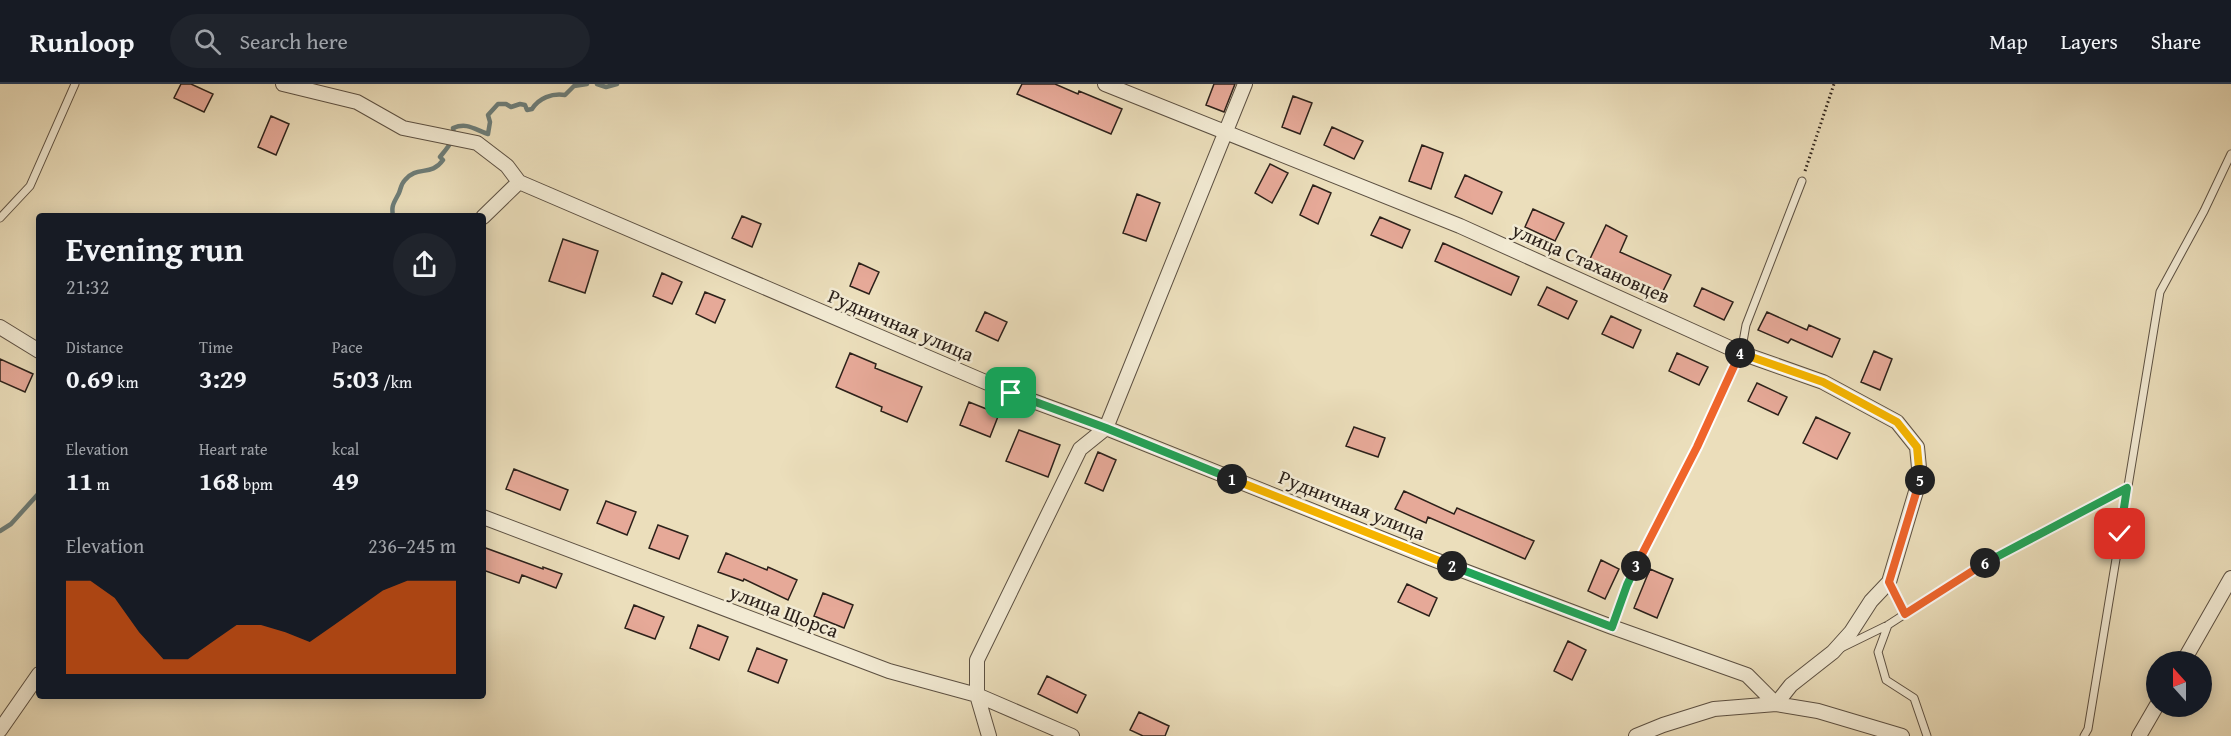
<!DOCTYPE html>
<html lang="en">
<head>
<meta charset="utf-8">
<style>
  :root { --surface:#171b24; --page:#20242c; --text:#f1f3f6; --muted:#9ea1a6; --line:#363941; --accent:#ea580c }
  body { margin:0; font-family:"Gentium Book Plus",serif; background:var(--page); color:var(--text); height:100vh; display:flex; flex-direction:column; font-size:22px; white-space:nowrap }
  * { box-sizing:border-box; margin:0 }
  p { font-size:20px; color:var(--muted) }
  .icon { flex:none; width:33px; height:33px; fill:none; stroke:currentColor; stroke-width:2; stroke-linecap:round; stroke-linejoin:round }
  .map { position:relative; flex:1; overflow:hidden }
  .sheet { position:absolute; left:36px; top:129px; width:450px; height:486px; display:flex; flex-direction:column; background:var(--surface); border-radius:6px; box-shadow:0 3px 15px #0003 }
  .sheet>* { flex:none }
  .needle { width:39px; rotate:339deg }
  .buttons { position:absolute; left:2146px; top:567px; display:grid; gap:12px }
  .buttons a { display:grid; place-items:center; width:66px; height:66px; border-radius:50%; background:var(--surface); box-shadow:0 3px 15px #0003; font-size:30px }
  .pin { position:absolute; display:grid; place-items:center; width:51px; height:51px; color:#fff; margin:-26px; border-radius:12px; box-shadow:0 3px 9px #0006 }
  .km { position:absolute; width:30px; height:30px; margin:-15px; border-radius:50%; background:#222; color:#fff; font-size:16px; line-height:30px; text-align:center }
  .round { display:grid; place-items:center; flex:none; width:63px; height:63px; border-radius:32px; background:var(--page) }
  .overview { display:flex; align-items:center; justify-content:space-between; height:102px; padding:0 30px }
  h1 { font-size:33px; font-weight:700; line-height:45px }
  .figures { display:grid; grid-template-columns:repeat(3,1fr); gap:9px; height:102px; padding:6px 30px }
  .figures div { display:grid; align-content:center }
  .figures b { font-size:26px; font-weight:700 }
  .figures small { font-size:16px; font-weight:400 }
  .figures p { font-size:16px }
  .chart { height:168px; padding:12px 30px }
  .chart p { display:flex; justify-content:space-between }
  .chart svg { width:100%; height:108px; margin-top:6px; fill:var(--accent); opacity:.7 }
  header { display:flex; align-items:center; gap:36px; box-sizing:border-box; height:84px; padding:0 30px; background:var(--surface); border-bottom:2px solid var(--line) }
  header strong { font-size:28px }
  nav { display:flex; gap:33px; margin-inline-start:auto; font-size:21px }
  .search { width:420px; height:54px; background:var(--page); display:flex; align-items:center; gap:15px; box-sizing:border-box; padding:0 21px; border-radius:33px; color:var(--muted); font-size:22px }
  .map>svg:first-child { display:block }
  .lines { fill:none; stroke-linecap:round; stroke-linejoin:round }
  .stream { stroke:#6d7d78; stroke-width:4.5 }
  .building { fill:#e6a998; stroke:#2c211a; stroke-width:1.5 }
  .service-casing { stroke:#5c5042; stroke-width:9 }
  .minor-casing { stroke:#5c5042; stroke-width:16 }
  .path { stroke:#2c211a; stroke-width:3; stroke-dasharray:1.5 3; stroke-linecap:butt }
  .service { stroke:#f2ead3; stroke-width:7 }
  .minor { stroke:#f2ead3; stroke-width:14 }
  .split-1-casing { stroke:#fff; stroke-width:12 }
  .split-2-casing { stroke:#fff; stroke-width:12 }
  .split-3-casing { stroke:#fff; stroke-width:12 }
  .split-4-casing { stroke:#fff; stroke-width:12 }
  .split-5-casing { stroke:#fff; stroke-width:12 }
  .split-6-casing { stroke:#fff; stroke-width:12 }
  .split-7-casing { stroke:#fff; stroke-width:12 }
  .split-1 { stroke:#22a559; stroke-width:8 }
  .split-2 { stroke:#f5b400; stroke-width:8 }
  .split-3 { stroke:#22a559; stroke-width:8 }
  .split-4 { stroke:#f0652b; stroke-width:8 }
  .split-5 { stroke:#f5b400; stroke-width:8 }
  .split-6 { stroke:#f0652b; stroke-width:8 }
  .split-7 { stroke:#22a559; stroke-width:8 }
  .labels { text-anchor:middle; stroke-width:5; stroke-linejoin:round; paint-order:stroke }
  .street-label { font-size:20px; fill:#2c211a; stroke:#f2ead3 }
</style>
</head>
<body>
<header>
<strong>Runloop</strong>
<div class="search"><svg class="icon" aria-label="search" viewBox="0 0 24 24"><circle cx="10" cy="10" r="6"/><path d="M15 15l6 6"/></svg>Search here</div>
<nav><a>Map</a><a>Layers</a><a>Share</a></nav>
</header>
<div class="map">
<svg width="2231" height="652" viewBox="0 0 2231 652">
  <rect width="100%" height="100%" fill="#ebdebb"/>
  <filter id="stains"><feTurbulence type="fractalNoise" baseFrequency=".00333" numOctaves="4"/><feColorMatrix values="0 0 0 0 .2 0 0 0 0 .09 0 0 0 0 .02 0 0 0 .5 -.17"/></filter>
  <radialGradient id="worn" r=".72"><stop offset=".6" stop-color="#630" stop-opacity="0"/><stop offset="1" stop-color="#630" stop-opacity=".3"/></radialGradient>
  <g class="lines">
    <path class="stream" d="M597,0L606,3L617,0
      M393,132C391,121 394,119 399,109C401,104 401,100 405,96C417,81 431,93 443,76L440,73C447,64 456,55 453,44C468,38 475,46 488,50L490,38L488,31L498,20H506L511,23L520,20L525,21L527,26L532,25C539,14 552,9 565,11L574,2L587,0
      M0,447L11,440L39,409"/>
  </g>
  <path class="building" d="M181,0H191L213,10L204,28L174,14Z
    M1022,0H1055L1078,10L1079,7L1122,25L1111,50L1017,10Z
    M1214,0H1235L1224,28L1206,21Z
    M1293,12L1312,19L1300,50L1282,43Z
    M271,32L289,40L276,71L258,63Z
    M1332,43L1363,57L1354,75L1324,61Z
    M1422,61L1443,69L1431,105L1409,97Z
    M1270,80L1288,89L1272,119L1255,109Z
    M1465,91L1502,108L1492,130L1455,113Z
    M1313,101L1331,109L1318,140L1300,131Z
    M1137,110L1160,119L1146,157L1123,149Z
    M1533,125L1564,139L1555,157L1525,143Z
    M742,132L761,140L752,163L732,154Z
    M1380,133L1410,146L1402,164L1371,151Z
    M1606,141L1627,152L1620,168L1671,191L1662,209L1589,177Z
    M563,155L598,167L585,209L549,197Z
    M1443,159L1519,193L1511,211L1435,177Z
    M859,179L879,188L869,210L850,202Z
    M662,189L682,198L672,220L653,212Z
    M1547,203L1577,217L1568,235L1538,221Z
    M1702,204L1733,218L1724,236L1694,222Z
    M705,208L725,216L715,239L696,230Z
    M985,228L1007,238L998,257L976,247Z
    M1767,228L1807,246L1809,241L1840,255L1832,273L1791,255L1788,259L1758,246Z
    M1611,232L1641,246L1633,264L1602,250Z
    M1874,267L1892,275L1880,306L1861,298Z
    M850,269L876,280L875,284L922,303L907,338L881,327L882,323L836,303Z
    M1677,269L1708,283L1699,301L1669,287Z
    M0,275L33,290L25,308L0,297Z
    M1757,299L1787,313L1778,331L1748,317Z
    M969,318L999,330L990,353L960,341Z
    M1816,333L1850,349L1837,375L1803,359Z
    M1354,343L1385,354L1378,373L1346,362Z
    M1019,346L1060,361L1048,393L1006,377Z
    M1098,368L1116,376L1103,407L1085,399Z
    M514,385L568,406L560,426L506,405Z
    M1404,407L1454,430L1457,424L1534,457L1525,475L1428,433L1426,439L1395,425Z
    M606,417L636,428L627,451L597,439Z
    M658,441L688,452L679,475L649,464Z
    M483,463L543,485V483L562,490L556,504L522,491L519,499L483,486Z
    M726,469L767,486L768,483L797,496L788,516L744,495L743,497L718,488Z
    M1601,476L1619,485L1605,515L1588,507Z
    M1650,485L1673,495L1657,534L1634,524Z
    M1407,500L1437,514L1429,532L1398,518Z
    M823,509L853,521L844,544L814,532Z
    M634,521L664,533L655,555L625,544Z
    M698,541L728,553L719,576L690,564Z
    M1568,557L1586,566L1572,596L1554,587Z
    M757,564L787,576L778,599L748,587Z
    M1047,592L1086,611L1077,629L1038,610Z
    M1139,628L1169,642L1165,652H1143L1130,646Z"/>
  <g class="lines">
    <defs>
      <path id="service" d="M0,134L30,102L75,0
        M1888,541L1878,568L1886,596L1914,614L1927,652
        M1612,543L1627,501L1697,363L1741,269L1746,241L1802,97
        M1841,564L1888,541L1905,530L1889,498
        M2084,652L2088,645L2160,208L2204,127L2231,70"/>
      <path id="minor" d="M283,0L357,18L403,44L477,59L507,82L519,98L1011,309L1106,344L1430,474L1612,543L1747,591L1776,620L1791,601L1833,568L1851,548L1871,517L1889,498L1920,394L1917,363L1897,338L1823,298L1741,269L1460,142L1105,0
        M483,133L519,98
        M0,243L39,267
        M483,433L889,587L977,611L1072,652
        M2183,578L2231,494
        M0,646L39,590
        M989,652L977,611V576L1080,365L1106,344L1245,0
        M1636,652L1663,641L1714,625L1776,620L1818,627L1902,652
        M2139,652L2157,621"/>
    </defs>
    <use href="#service" class="service-casing"/>
    <use href="#minor" class="minor-casing"/>
    <path class="path" d="M1805,87L1834,0
      M1914,524L1989,476L2117,409"/>
    <use href="#service" class="service"/>
    <use href="#minor" class="minor"/>
  </g>
  <g class="lines">
    <defs>
      <path id="split-1" d="M1011,309L1106,344L1232,395"/>
      <path id="split-2" d="M1232,395L1452,482"/>
      <path id="split-3" d="M1452,482L1612,543L1627,501L1636,482"/>
      <path id="split-4" d="M1636,482L1697,363L1740,269"/>
      <path id="split-5" d="M1740,269L1823,298L1897,338L1917,363L1920,396"/>
      <path id="split-6" d="M1920,396L1889,498L1905,530L1985,479"/>
      <path id="split-7" d="M1985,479L2127,404L2120,450"/>
    </defs>
    <use href="#split-1" class="split-1-casing"/>
    <use href="#split-2" class="split-2-casing"/>
    <use href="#split-3" class="split-3-casing"/>
    <use href="#split-4" class="split-4-casing"/>
    <use href="#split-5" class="split-5-casing"/>
    <use href="#split-6" class="split-6-casing"/>
    <use href="#split-7" class="split-7-casing"/>
    <use href="#split-1" class="split-1"/>
    <use href="#split-2" class="split-2"/>
    <use href="#split-3" class="split-3"/>
    <use href="#split-4" class="split-4"/>
    <use href="#split-5" class="split-5"/>
    <use href="#split-6" class="split-6"/>
    <use href="#split-7" class="split-7"/>
  </g>
  <g class="labels">
    <g class="street-label">
      <text transform="translate(1591 179) rotate(24)" y="7">улица Стахановцев</text>
      <text transform="translate(901 241) rotate(23)" y="7">Рудничная улица</text>
      <text transform="translate(1352 421) rotate(22)" y="7">Рудничная улица</text>
      <text transform="translate(784 527) rotate(21)" y="7">улица Щорса</text>
    </g>
  </g>
  <rect width="100%" height="100%" filter="url(#stains)"/>
  <rect width="100%" height="100%" fill="url(#worn)"/>
</svg>
<div class="buttons">
<a><svg class="needle" viewBox="-14 -14 28 28"><path d="M0-13l5 13h-10z" fill="#e53935"/><path d="M0 13l5-13h-10z" fill="#9ea1a6"/></svg></a>
</div>
<div class="pin" style="left:1011px;top:309px;background:#1e9e55"><svg class="icon" aria-label="arrive" viewBox="0 0 24 24"><path d="M6 21V4h12l-3 4 3 4H6"/></svg></div>
<div class="pin" style="left:2120px;top:450px;background:#d93025"><svg class="icon" aria-label="check" viewBox="0 0 24 24"><path d="M5 12l5 5 9-10"/></svg></div>
<b class="km" style="left:1232px;top:395px">1</b>
<b class="km" style="left:1452px;top:482px">2</b>
<b class="km" style="left:1636px;top:482px">3</b>
<b class="km" style="left:1740px;top:269px">4</b>
<b class="km" style="left:1920px;top:396px">5</b>
<b class="km" style="left:1985px;top:479px">6</b>
<section class="sheet">
<div class="overview"><div><h1>Evening run</h1><p>21:32</p></div><a class="round"><svg class="icon" aria-label="share" viewBox="0 0 24 24"><path d="M12 15V3M7 8l5-5 5 5M5 13v7h14v-7"/></svg></a></div>
<div class="figures">
<div><p>Distance</p><b>0.69<small> km</small></b></div>
<div><p>Time</p><b>3:29</b></div>
<div><p>Pace</p><b>5:03<small> /km</small></b></div>
</div>
<div class="figures">
<div><p>Elevation</p><b>11<small> m</small></b></div>
<div><p>Heart rate</p><b>168<small> bpm</small></b></div>
<div><p>kcal</p><b>49</b></div>
</div>
<div class="chart"><p><span>Elevation</span>236–245 m</p>
<svg viewBox="0 0 160 44" preserveAspectRatio="none"><path d="M0 44V6L10 6L20 13L30 27L40 38L50 38L60 31L70 24L80 24L90 27L100 31L110 24L120 17L130 10L140 6L150 6L160 6V44z"/></svg>
</div>
</section>
</div>
</body>
</html>
